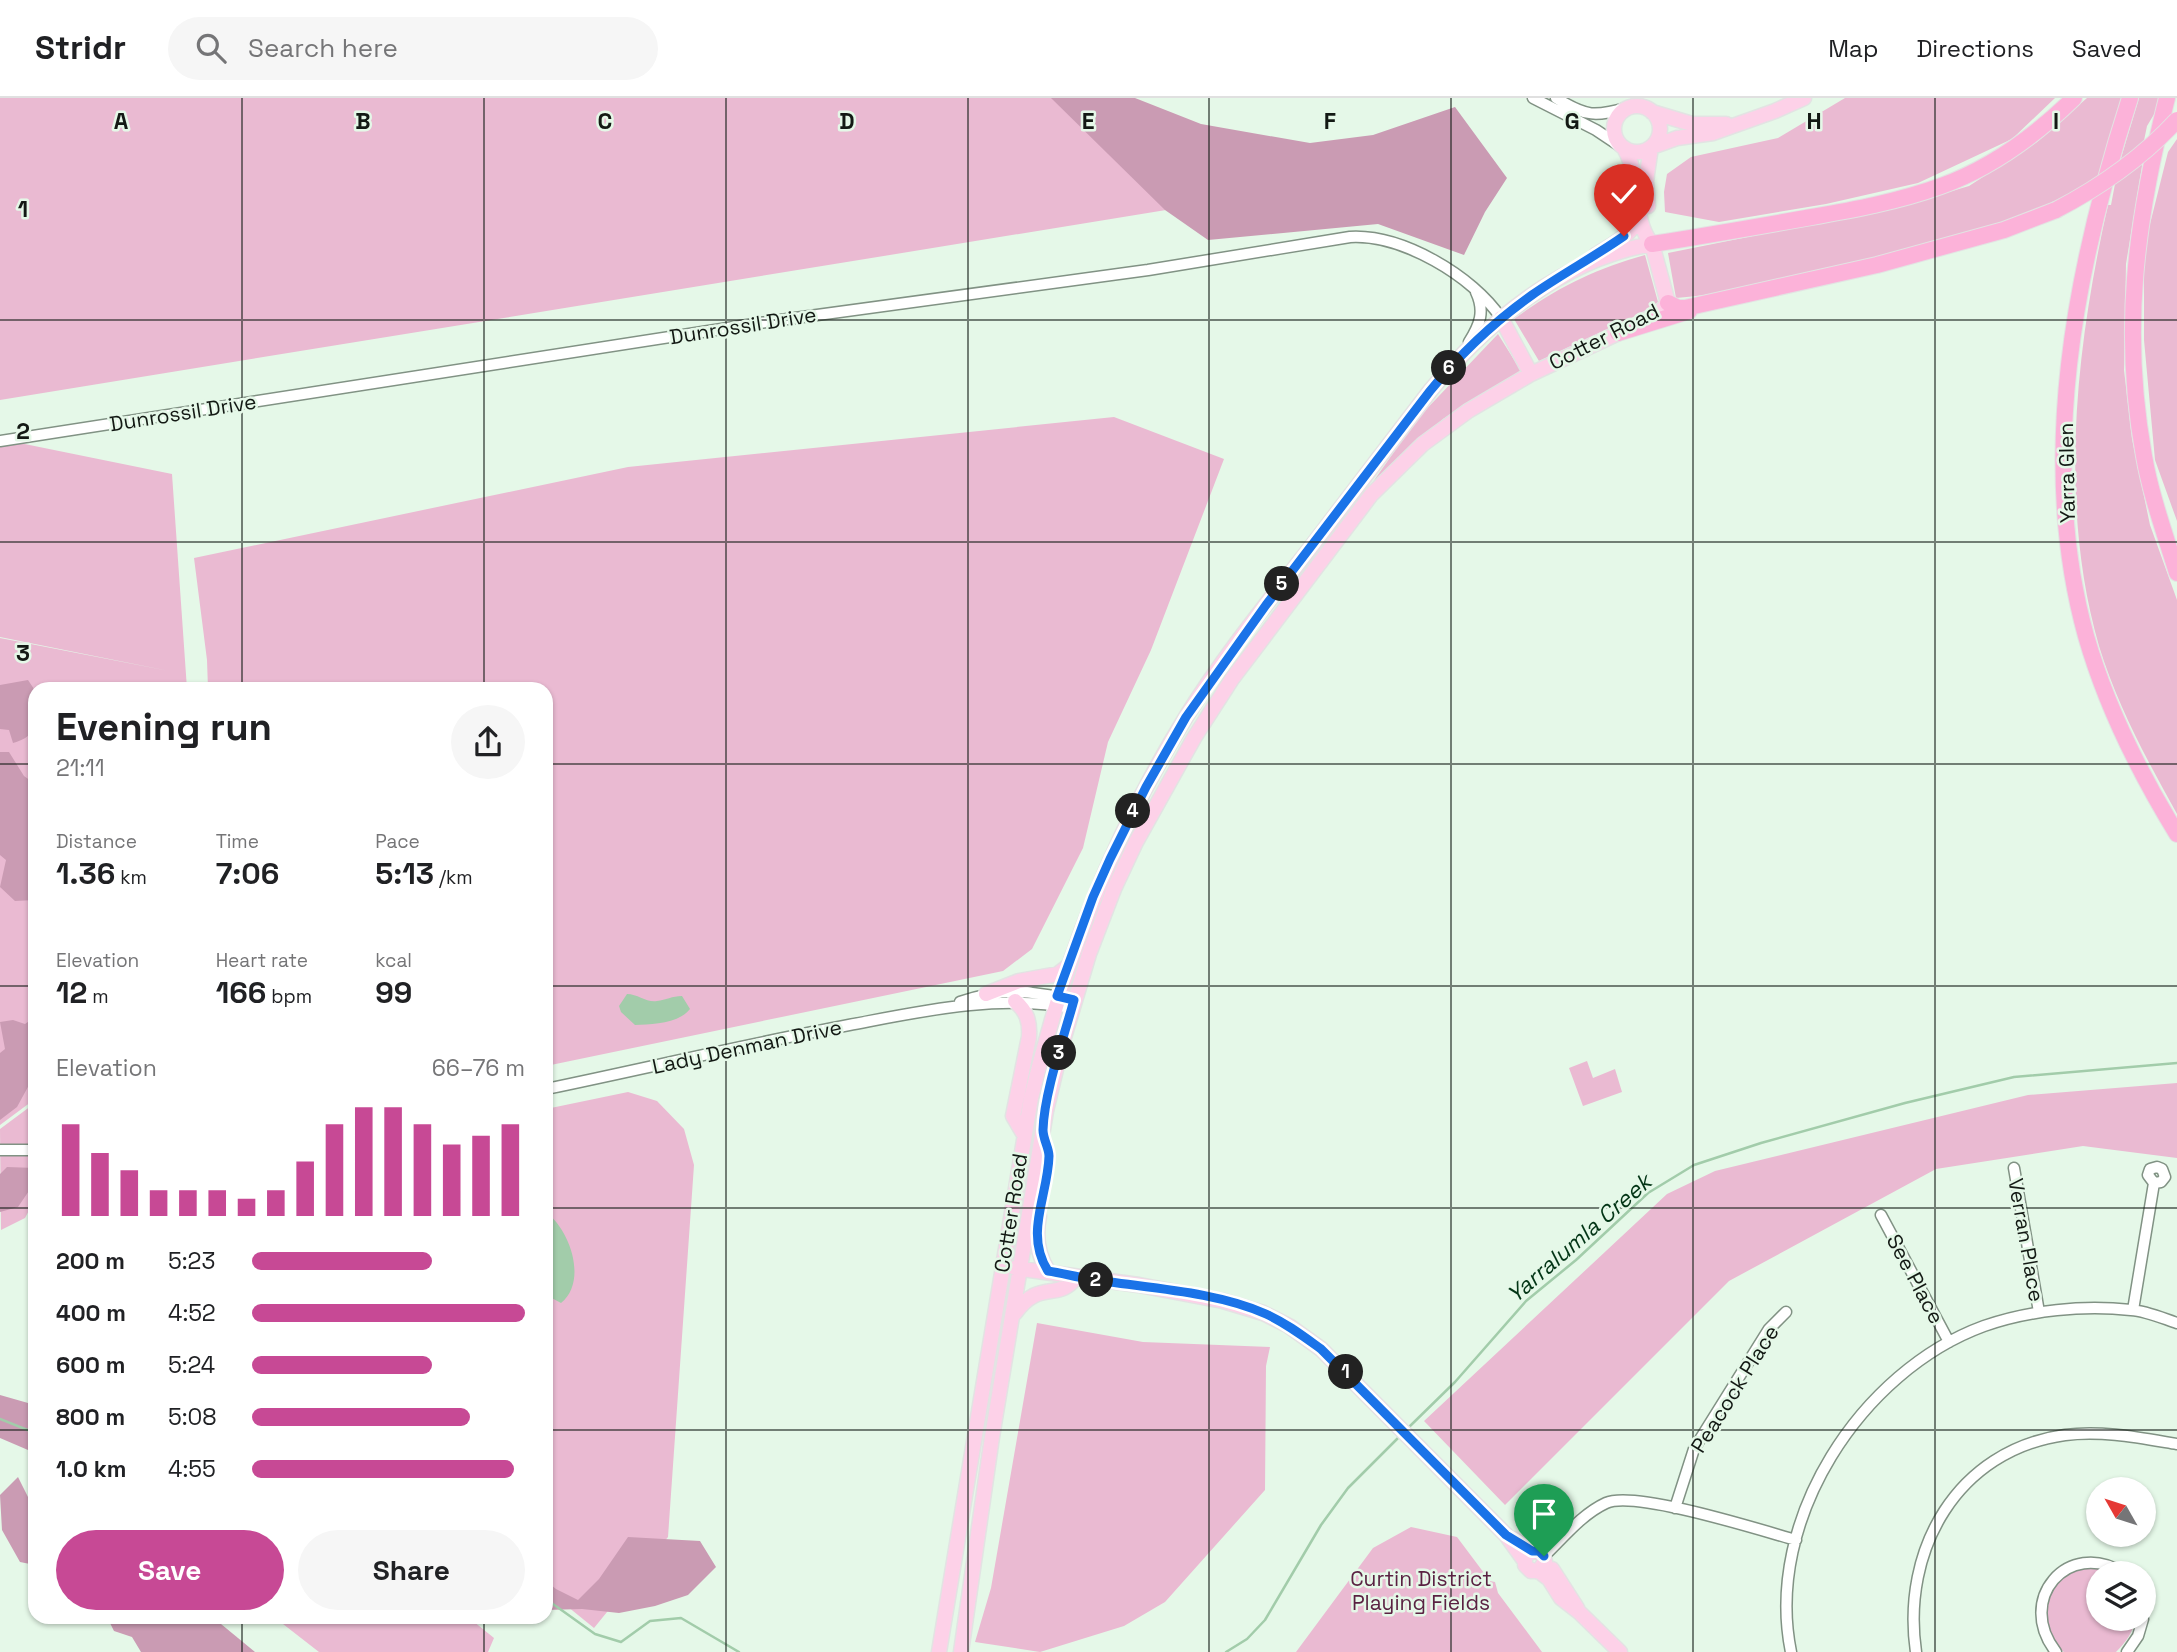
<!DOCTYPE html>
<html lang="en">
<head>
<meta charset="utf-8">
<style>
  :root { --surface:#fff; --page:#f6f6f6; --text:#202124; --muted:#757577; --line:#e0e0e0; --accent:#c74995 }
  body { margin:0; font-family:"Space Grotesk",sans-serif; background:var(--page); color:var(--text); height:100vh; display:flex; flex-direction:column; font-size:26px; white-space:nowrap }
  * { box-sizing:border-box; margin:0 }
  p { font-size:23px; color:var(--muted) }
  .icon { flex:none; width:38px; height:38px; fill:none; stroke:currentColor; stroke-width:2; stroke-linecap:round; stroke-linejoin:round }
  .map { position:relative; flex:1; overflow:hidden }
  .drawer { position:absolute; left:28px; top:584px; width:525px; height:942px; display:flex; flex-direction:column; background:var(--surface); border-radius:21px; box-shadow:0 2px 5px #0004 }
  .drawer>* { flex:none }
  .needle { width:46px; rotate:309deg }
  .buttons { position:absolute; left:2086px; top:1379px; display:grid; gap:14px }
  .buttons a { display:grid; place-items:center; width:70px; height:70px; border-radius:50%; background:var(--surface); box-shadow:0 2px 5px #0004; font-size:35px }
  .pin { position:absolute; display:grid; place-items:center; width:60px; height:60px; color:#fff; margin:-72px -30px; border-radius:50% 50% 50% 0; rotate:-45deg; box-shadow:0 0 7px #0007 }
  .pin .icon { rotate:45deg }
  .km { position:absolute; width:35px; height:35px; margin:-18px; border-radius:50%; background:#222; color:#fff; font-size:19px; line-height:35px; text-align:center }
  .round { display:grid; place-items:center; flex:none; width:74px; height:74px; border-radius:37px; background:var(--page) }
  .head { display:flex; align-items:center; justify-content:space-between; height:119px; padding:0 28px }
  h1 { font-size:38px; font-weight:700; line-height:52px }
  .stats { display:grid; grid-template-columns:repeat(3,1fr); gap:10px; height:119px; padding:7px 28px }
  .stats div { display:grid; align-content:center }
  .stats b { font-size:30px; font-weight:700 }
  .stats small { font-size:19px; font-weight:400 }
  .stats p { font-size:19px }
  .chart { height:196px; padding:14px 28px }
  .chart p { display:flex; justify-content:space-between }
  .chart svg { width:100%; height:126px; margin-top:7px; stroke:var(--accent); stroke-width:6 }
  .cta { display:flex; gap:14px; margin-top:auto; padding:14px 28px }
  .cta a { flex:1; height:80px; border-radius:42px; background:var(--accent); color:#fff; font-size:28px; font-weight:700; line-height:80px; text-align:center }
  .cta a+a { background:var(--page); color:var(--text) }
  ul { padding:0 28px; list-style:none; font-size:23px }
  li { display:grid; grid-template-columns:112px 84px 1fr; align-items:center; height:52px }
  li i { height:18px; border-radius:9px; background:var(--accent) }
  header { display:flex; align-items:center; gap:42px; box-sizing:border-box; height:98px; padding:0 35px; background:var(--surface); border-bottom:2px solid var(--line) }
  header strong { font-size:33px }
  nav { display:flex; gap:38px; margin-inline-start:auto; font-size:24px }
  .search { width:490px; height:63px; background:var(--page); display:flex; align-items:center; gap:18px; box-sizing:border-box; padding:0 24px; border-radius:38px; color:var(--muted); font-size:26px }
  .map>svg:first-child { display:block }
  .green { fill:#eabad2 }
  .forest { fill:#ca9bb3 }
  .water { fill:#a2ccaa }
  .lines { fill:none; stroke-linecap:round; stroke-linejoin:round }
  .stream { stroke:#a2ccaa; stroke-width:2.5 }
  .minor-casing { stroke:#819284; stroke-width:13 }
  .major-casing { stroke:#e3e3e3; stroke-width:17 }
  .highway-casing { stroke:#e3e3e3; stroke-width:18 }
  .minor { stroke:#fff; stroke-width:10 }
  .major { stroke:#fdd1e8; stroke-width:14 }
  .highway { stroke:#fcb2d9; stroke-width:16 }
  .highway-bridge-casing { stroke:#e3e3e3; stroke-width:18; stroke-linecap:butt }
  .highway-bridge { stroke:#fcb2d9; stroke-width:16 }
  .route-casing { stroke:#fff; stroke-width:14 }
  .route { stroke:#1a73e8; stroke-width:9 }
  .grid { fill:none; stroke:#131914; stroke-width:2; stroke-opacity:0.55 }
  .labels { text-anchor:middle; stroke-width:5; stroke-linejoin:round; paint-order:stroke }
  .street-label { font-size:21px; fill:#131914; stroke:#e5f8e8 }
  .park-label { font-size:21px; fill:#5a2142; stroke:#e5f8e8 }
  .water-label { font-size:23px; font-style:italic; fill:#033516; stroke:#e5f8e8 }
  .grid-label { font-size:23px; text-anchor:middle; font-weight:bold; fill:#131914; stroke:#e5f8e8; stroke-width:5; stroke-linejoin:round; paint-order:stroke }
</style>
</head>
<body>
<header>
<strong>Stridr</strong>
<div class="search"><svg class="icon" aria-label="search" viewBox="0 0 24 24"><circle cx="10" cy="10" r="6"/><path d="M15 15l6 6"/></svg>Search here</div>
<nav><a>Map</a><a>Directions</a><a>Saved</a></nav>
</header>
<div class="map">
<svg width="2177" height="1554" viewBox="0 0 2177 1554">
  <rect width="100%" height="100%" fill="#e5f8e8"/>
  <path class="green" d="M0,0H1052L1166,112L0,302Z
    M1845,0H2055L2012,41L1918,85L1826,106L1719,124L1665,114L1664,94L1667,76L1691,59L1778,40Z
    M2087,0H2122L2097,83C2006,131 1908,154 1808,176C1764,185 1721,197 1676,200L1668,155L1898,109L1969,88L2037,44Z
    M2139,0H2159L2156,13L2147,28L2140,62L2142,68L2126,166L2124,272L2132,341L2150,427L2177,502V716C2147,662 2117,607 2099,548C2058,405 2076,249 2108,107H2111L2118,70Z
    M2177,41V423L2155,362L2144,242V150L2168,54Z
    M1645,157L1658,204L1646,213L1539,263L1514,221C1556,190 1595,171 1645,157Z
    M1498,236L1521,273L1443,321L1361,401L1417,321Z
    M1114,319L1224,361L1151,552L1108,644L1083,750L1032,851L1003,873L546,968V592L208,591L207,562L194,460L628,369Z
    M0,341L172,376L187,591L35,592V1001L0,1027V540L169,573L0,539Z
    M1587,963L1593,980L1615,971L1622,994L1583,1008L1569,970Z
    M2177,985V1060L2083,1048L1936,1071L1729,1183L1505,1407L1424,1323L1667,1096L1715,1073L2028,997Z
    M628,994L657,1003L684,1031L694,1067L668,1439L594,1530L546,1491V1011Z
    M35,1005V1101L25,1120L1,1132L0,1031Z
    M1037,1225L1143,1244L1270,1249L1266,1268L1265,1392L1165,1504L1124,1528L1040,1554L975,1544L991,1490Z
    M1411,1429L1457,1439L1490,1483L1495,1484L1498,1495L1542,1554H1296L1373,1450Z
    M2086,1469L2101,1470L2113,1475H2098V1521H2135C2133,1535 2126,1544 2116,1554H2064C2053,1547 2048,1539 2047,1527C2042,1495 2054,1477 2086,1469Z
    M274,1519H468L494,1540L488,1554H319Z"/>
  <path class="forest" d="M1051,0H1135L1201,26L1310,45L1373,37L1455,9L1507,80L1485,114L1464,157L1378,126L1208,142L1165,112Z
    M28,582L34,591H53L35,592C35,617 43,637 13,645L9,632L0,631V587Z
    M0,654H9L24,678L35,686V802L15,803L0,789L6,762L0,757Z
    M35,919V976L17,1009L0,1022V955L5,951L0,924L13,922L25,926Z
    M7,1069L35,1070V1084L18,1109L0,1114V1076Z
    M0,1297L35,1307V1355L0,1340Z
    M18,1379L35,1413V1467L20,1464L2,1432L0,1397Z
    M628,1439L700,1443L716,1469L688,1497L655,1508L619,1515L582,1511L546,1512V1483L556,1491L578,1502L599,1481Z
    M107,1519H206L221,1526L255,1554H141L132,1539L114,1533Z"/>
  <path class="water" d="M627,896C638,896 647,905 657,903C666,902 672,898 682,898L690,911C678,926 652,926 635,927L621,914L619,908Z
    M546,1114C570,1132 588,1183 561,1205L546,1197Z"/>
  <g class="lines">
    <path class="stream" d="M0,1321L35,1335
      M1408,1330L1455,1284L1526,1203L1576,1162L1648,1095L1694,1067L1761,1045L1905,1005L2014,979L2177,965
      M546,1501L595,1536L621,1544L650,1523L681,1520L739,1554
      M1226,1554L1247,1541L1265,1522L1321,1427L1348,1390L1401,1337"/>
    <defs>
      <path id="minor" d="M1533,0L1596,32L1620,48
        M1556,0C1587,19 1594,19 1630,9
        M1469,244C1480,227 1485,213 1476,194
        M0,343L773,223L1148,172L1350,139C1402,136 1473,178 1501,220
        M960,904C1003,889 1031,893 1074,902
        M546,991C647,970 748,946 849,927C923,913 997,896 1072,910
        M0,1052H35
        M2014,1070L2039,1214
        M1881,1117L1949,1244
        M2133,1212L2154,1085L2148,1077L2150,1071L2157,1069L2162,1071L2165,1079L2161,1084L2154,1085
        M1675,1410L1694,1351L1769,1231L1786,1214
        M1544,1458C1563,1440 1582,1416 1606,1405C1635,1392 1760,1432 1796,1442
        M1791,1554C1764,1422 1861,1273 1984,1228C2030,1212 2083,1207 2131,1212C2146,1213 2162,1220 2177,1225
        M1916,1554C1901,1452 1957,1352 2065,1337C2102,1332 2141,1340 2177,1346
        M2056,1554C2015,1502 2068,1440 2123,1475
        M2127,1554L2138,1538L2143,1521"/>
      <path id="major" d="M1614 31a23 23 0 1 1 46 0a23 23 0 1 1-46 0Z
        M1652,14L1692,26H1726
        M1652,49L1677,40L1713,35L1775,13L1804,0
        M1624,50C1642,79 1631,122 1652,146L1668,205L1660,214L1645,222
        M1648,108L1646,83L1651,49
        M1596,157C1613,146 1637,135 1640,113
        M1501,220L1531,276
        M986,896L1019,883L1058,876L1067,869
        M1015,903C1027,914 1030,923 1029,939L1013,1018L1023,1035
        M1039,1118C1035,1138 1037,1156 1048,1173
        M1015,1170L1139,1187L1223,1203L1263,1215L1289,1228L1321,1251L1506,1437L1524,1462
        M1015,1215C1038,1183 1055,1201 1072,1184
        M1513,1441L1532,1453L1542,1455L1545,1464L1539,1472L1531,1473L1525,1467V1458L1532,1453
        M1552,1471L1577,1510
        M1535,1473L1540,1474L1549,1481L1561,1500L1579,1514L1620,1554
        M939,1554L1031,1000C1064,863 1112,739 1186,619C1223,559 1268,504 1311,449C1351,397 1390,345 1430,293C1486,225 1562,161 1652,146
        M961,1554L992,1339L1046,1013L1062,946L1089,856L1114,791L1136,744L1194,640L1232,581L1371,397L1423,346L1468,313L1531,276L1627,231"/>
      <path id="highway" d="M2130,0C2075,170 2037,362 2086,538C2106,608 2139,674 2177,736
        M2167,0C2136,122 2121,232 2144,358C2151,398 2165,436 2177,475
        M1652,146C1704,138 1755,129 1806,120C1851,112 1897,104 1941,88C1991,70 2036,37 2074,0
        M1668,205L1678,210H1685L1877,167L2004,132L2056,112
        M1618,235L1689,213"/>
    </defs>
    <use href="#minor" class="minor-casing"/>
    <use href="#major" class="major-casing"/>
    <use href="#highway" class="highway-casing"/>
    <use href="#minor" class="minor"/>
    <use href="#major" class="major"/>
    <use href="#highway" class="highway"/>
    <defs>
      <path id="highway-bridge" d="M2056,112C2102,88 2142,60 2177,22"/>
    </defs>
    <use href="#highway-bridge" class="highway-bridge-casing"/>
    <use href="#highway-bridge" class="highway-bridge"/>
  </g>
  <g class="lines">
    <defs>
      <path id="route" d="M1544,1458L1539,1453H1532L1506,1437L1321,1251C1303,1238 1286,1225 1266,1216C1215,1193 1145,1190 1090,1181C1076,1179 1062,1175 1048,1173C1024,1135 1048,1098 1049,1058C1049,1050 1043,1041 1043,1032C1044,995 1064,939 1074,902L1057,898L1093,799L1110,761L1146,689L1186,619L1266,507L1430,293C1460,256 1494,224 1532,197C1562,176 1594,159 1624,138"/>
    </defs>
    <use href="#route" class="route-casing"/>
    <use href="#route" class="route"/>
  </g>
  <path class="grid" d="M242,0V592M484,0V592M726,0V1554M968,0V1554M1209,0V1554M1451,0V1554M1693,0V1554M1935,0V1554M0,222H2177M0,444H2177M0,666H35M546,666H2177M0,888H35M546,888H2177M0,1110H35M546,1110H2177M0,1332H35M546,1332H2177M242,1519V1554M484,1519V1554"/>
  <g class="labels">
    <g class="street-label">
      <text transform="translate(743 228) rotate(-9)" y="7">Dunrossil Drive</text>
      <text transform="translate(1604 239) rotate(-27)" y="7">Cotter Road</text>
      <text transform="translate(183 315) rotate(-9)" y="7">Dunrossil Drive</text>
      <text transform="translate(2067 375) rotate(-91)" y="7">Yarra Glen</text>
      <text transform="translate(747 949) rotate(-12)" y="7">Lady Denman Drive</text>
      <text transform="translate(1011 1115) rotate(-81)" y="7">Cotter Road</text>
      <text transform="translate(2026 1142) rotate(80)" y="7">Verran Place</text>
      <text transform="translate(1915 1181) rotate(62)" y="7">See Place</text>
      <text transform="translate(1735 1291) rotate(-58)" y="7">Peacock Place</text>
    </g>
    <g class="park-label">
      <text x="1421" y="1488">Curtin District<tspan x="1421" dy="24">Playing Fields</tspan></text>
    </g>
    <g class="water-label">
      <text transform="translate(1579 1140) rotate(-41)" y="8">Yarralumla Creek</text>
    </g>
  </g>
  <g class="grid-label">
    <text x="121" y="31">A</text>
    <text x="363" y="31">B</text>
    <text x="605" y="31">C</text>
    <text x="847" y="31">D</text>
    <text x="1088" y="31">E</text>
    <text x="1330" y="31">F</text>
    <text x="1572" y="31">G</text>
    <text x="1814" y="31">H</text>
    <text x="2056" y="31">I</text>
    <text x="23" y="119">1</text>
    <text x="23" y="341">2</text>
    <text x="23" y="563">3</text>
  </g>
</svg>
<div class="buttons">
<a><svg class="needle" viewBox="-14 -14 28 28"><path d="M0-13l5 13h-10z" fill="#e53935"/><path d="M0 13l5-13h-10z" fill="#757577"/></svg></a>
<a><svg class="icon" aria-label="layers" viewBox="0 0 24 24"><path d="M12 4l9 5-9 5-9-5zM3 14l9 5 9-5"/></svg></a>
</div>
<div class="pin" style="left:1544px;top:1458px;background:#1e9e55"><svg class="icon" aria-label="arrive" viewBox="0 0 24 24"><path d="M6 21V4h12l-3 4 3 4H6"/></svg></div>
<div class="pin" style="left:1624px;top:138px;background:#d93025"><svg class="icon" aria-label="check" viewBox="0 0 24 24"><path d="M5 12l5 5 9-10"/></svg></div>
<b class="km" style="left:1346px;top:1274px">1</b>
<b class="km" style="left:1096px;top:1182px">2</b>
<b class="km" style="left:1059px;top:955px">3</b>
<b class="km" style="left:1133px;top:713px">4</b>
<b class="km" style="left:1282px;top:486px">5</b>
<b class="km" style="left:1449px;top:270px">6</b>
<section class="drawer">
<div class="head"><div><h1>Evening run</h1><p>21:11</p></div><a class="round"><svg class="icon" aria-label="share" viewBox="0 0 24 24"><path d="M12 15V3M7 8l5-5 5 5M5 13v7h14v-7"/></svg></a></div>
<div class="stats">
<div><p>Distance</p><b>1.36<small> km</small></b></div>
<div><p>Time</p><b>7:06</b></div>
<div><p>Pace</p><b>5:13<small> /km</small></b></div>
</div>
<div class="stats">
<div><p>Elevation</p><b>12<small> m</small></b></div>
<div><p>Heart rate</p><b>166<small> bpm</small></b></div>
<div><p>kcal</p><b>99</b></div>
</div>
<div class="chart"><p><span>Elevation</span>66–76 m</p>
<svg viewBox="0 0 160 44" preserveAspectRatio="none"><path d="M5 44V12M15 44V22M25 44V28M35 44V35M45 44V35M55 44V35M65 44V38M75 44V35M85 44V25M95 44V12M105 44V6M115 44V6M125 44V12M135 44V19M145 44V16M155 44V12"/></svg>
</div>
<ul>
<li><b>200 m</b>5:23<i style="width:66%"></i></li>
<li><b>400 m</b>4:52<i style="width:100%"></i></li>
<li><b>600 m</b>5:24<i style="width:66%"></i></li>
<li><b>800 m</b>5:08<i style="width:80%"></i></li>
<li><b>1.0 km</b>4:55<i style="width:96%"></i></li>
</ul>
<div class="cta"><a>Save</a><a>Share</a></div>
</section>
</div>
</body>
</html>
